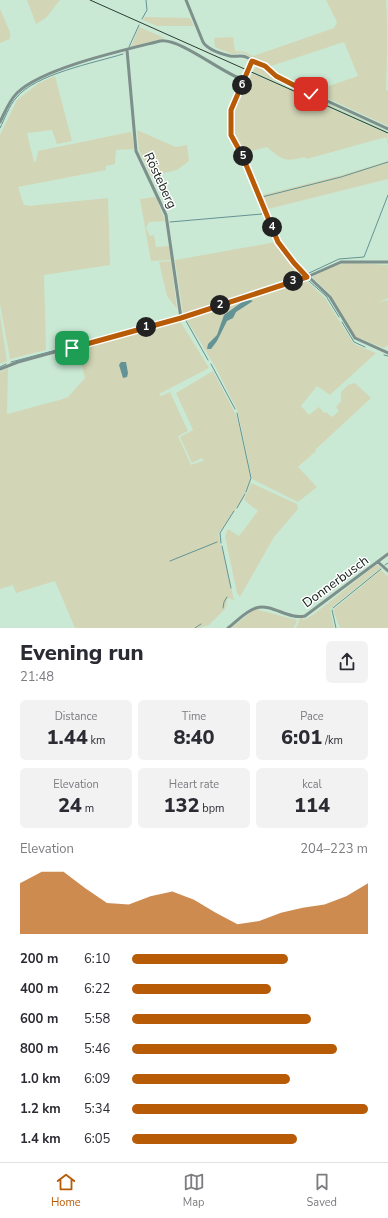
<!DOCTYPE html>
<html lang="en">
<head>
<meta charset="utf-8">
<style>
  :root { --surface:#fff; --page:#f2f2f3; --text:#2b2b33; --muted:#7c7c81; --line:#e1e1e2; --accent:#b85b07 }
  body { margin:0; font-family:"Nunito Sans",sans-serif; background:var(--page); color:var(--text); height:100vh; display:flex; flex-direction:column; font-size:15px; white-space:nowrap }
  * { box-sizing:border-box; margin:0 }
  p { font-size:13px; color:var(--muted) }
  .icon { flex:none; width:22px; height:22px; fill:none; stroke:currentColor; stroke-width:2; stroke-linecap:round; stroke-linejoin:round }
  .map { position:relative; height:628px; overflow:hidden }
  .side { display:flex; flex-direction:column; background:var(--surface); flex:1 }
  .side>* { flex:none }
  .pin { position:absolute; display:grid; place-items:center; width:34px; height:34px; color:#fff; margin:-17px; border-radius:8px; box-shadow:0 2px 6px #0006 }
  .km { position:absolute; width:20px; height:20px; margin:-10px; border-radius:50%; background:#222; color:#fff; font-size:11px; line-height:20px; text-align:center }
  .round { display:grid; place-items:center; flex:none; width:42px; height:42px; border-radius:6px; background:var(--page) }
  .overview { display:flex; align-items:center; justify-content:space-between; height:68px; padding:0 20px }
  h1 { font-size:22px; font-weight:800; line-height:30px }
  .figures { display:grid; grid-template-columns:repeat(3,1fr); gap:6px; height:68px; padding:4px 20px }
  .figures div { display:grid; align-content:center; border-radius:6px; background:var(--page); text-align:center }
  .figures b { font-size:20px; font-weight:800 }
  .figures small { font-size:11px; font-weight:400 }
  .figures p { font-size:11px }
  .chart { height:112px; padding:8px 20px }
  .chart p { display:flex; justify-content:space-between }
  .chart svg { width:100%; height:72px; margin-top:4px; fill:var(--accent); opacity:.7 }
  ul { padding:0 20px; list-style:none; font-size:13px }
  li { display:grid; grid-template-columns:64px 48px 1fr; align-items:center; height:30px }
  li i { height:10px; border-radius:5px; background:var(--accent) }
  .menu { display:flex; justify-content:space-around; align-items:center; height:56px; border-top:1px solid var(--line); background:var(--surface); font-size:11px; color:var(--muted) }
  .menu a { display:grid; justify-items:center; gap:2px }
  .menu .on { color:var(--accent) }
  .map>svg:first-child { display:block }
  .built { fill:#bae0c6 }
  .green { fill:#d2d6b6; fill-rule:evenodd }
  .water { fill:#639394 }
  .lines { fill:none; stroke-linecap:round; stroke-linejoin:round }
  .stream { stroke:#639394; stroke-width:1 }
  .minor { stroke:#7d908b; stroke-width:3 }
  .rail { stroke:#2d3c32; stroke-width:1 }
  .minor-bridge { stroke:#7d908b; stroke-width:3 }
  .route-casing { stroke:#fff; stroke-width:8 }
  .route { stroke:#b85b07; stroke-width:5 }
  .labels { text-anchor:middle; stroke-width:3; stroke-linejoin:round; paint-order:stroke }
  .street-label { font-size:13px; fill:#0e1912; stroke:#fff }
</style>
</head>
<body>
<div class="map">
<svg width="388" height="628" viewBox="0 0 388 628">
  <rect width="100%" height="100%" fill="#cae9d4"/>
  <path class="built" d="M253,71L387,131V134L252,73Z"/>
  <path class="green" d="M27,0H60L46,18L36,24Z
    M326,0H386C388,29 387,60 386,90L388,91V126L296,84L274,72L267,65L243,53L232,54L215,47L214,38L233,37L235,51L245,52L253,56L334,28L337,22ZM344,42L358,76L314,91L280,74L271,66Z
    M0,9L10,32V39L0,43Z
    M145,17L190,18L194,26H157L143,20Z
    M139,27L165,38L131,47Z
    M257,66L264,68L271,76L295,88L387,131L253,71Z
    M252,73L387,134L388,146L386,137L307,159L305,157C285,162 283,161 267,147L245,153C220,116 237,108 252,73Z
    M55,76L72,141L57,144L52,130L27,133L34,162L36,161L38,151L130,132L132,133L134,149L116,150L115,164L106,166V170L18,187L24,205H28V206L108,198L110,265L44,275L46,350L10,359L0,304V135L17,100L39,83Z
    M137,130L176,147L187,145L189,161L177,170L151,176L139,150Z
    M388,161V179L268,209L262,195L342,175Z
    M156,197L165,221L149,222L146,228L150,236L154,235L156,247L169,246L171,260L151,261L140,199Z
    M276,242L301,274L183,314L175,260Z
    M171,261L177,309L167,296L160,266L159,262Z
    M343,262L388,265V298L379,302L388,300V345L384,348L356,337L330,294L312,277Z
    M305,279L325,298L354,344L376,353L330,395L317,386L301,406L309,415L319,407L324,413L326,412L332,417L339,411L336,407L341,401V392L348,385L355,383L371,398L315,450L316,451L298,467L317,487L298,502L252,479L238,412L216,368L186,319Z
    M0,315L7,361L0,364Z
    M180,321L209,368L159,394L161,396L170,392L188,431L178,436L191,465L203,461L202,458L192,463L180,437L193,430L176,393L213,371L237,417L250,475C252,492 227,520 218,534L234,600L228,598L225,609L209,625L200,628H75L55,581L16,593L13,585L0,589V372L8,368L7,414L63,399L68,397L85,378L78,349Z
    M251,483L297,504L298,509L274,537L240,597L237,593L225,536L228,529L239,536L258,511L244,500Z
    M377,564L381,568L330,609L334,628H296L300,618H303V620L313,615Z
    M381,570L388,577V628H340L333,610Z
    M255,609L297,620L294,628H231Z"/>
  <path class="water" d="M250,300L253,301L236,312L233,318L227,321L217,341L211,349H207L208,344L217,335L224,315L242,302Z
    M121,362H126L128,373L127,377L123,378L119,365Z"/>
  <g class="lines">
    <path class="stream" d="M142,19L147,10L146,0
      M129,47L139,25
      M0,128C5,118 9,106 16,98C35,74 94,63 123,54
      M262,197L341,177L388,162
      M170,222L262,214L263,212L259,199
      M307,274L339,259L364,257L388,195
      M309,281L326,296L339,317
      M251,292L303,275
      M183,315L248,293
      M185,319L208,360
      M342,322L354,342L365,347
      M99,338L177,317
      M384,355L388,356
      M11,362L94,340
      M211,364L235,409
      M0,367L6,364
      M237,413L251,478L246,492
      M237,508L245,494
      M221,543L220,533L234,511
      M222,546L231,588
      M170,561L217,542
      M385,565L388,563
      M223,608L224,602L227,597
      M333,608L381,569
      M332,610L336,628
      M195,628L201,624"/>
    <path class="minor" d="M186,0L203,42C207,49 222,54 230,56C236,57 241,55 246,57C262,64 273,75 288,83L388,129
      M127,50L136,151L166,215L181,318
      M247,73L231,110V135L242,155L278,242L294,263L330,297L355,338L388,353
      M0,122C5,112 9,101 17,93C42,68 124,50 160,41C181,38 221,73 244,80
      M0,369L18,362L186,316L307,277L341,262H388
      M378,562L388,571
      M228,628C236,622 246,611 256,608C272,603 288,620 305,616L388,554"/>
    <path class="rail" d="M90,0L388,133"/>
    <path class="minor-bridge" d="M247,73L249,69"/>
  </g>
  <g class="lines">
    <defs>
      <path id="route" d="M72,348L181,318L307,277L294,263L278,242L242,155L231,135V110L252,61L265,66L276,76L311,94"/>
    </defs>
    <use href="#route" class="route-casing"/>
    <use href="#route" class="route"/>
  </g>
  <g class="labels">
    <g class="street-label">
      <text transform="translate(161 180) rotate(65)" y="5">Rösteberg</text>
      <text transform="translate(335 581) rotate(-36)" y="5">Donnerbusch</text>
    </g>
  </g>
</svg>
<div class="pin" style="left:72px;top:348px;background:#1e9e55"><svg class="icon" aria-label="arrive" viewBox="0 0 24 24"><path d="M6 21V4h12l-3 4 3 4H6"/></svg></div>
<div class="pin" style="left:311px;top:94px;background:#d93025"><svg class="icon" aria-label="check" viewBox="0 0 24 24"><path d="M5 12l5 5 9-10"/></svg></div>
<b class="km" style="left:146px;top:327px">1</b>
<b class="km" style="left:220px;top:305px">2</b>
<b class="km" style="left:293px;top:281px">3</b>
<b class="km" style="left:272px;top:227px">4</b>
<b class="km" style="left:243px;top:156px">5</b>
<b class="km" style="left:242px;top:85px">6</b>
</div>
<section class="side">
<div class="overview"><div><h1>Evening run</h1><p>21:48</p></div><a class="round"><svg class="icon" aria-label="share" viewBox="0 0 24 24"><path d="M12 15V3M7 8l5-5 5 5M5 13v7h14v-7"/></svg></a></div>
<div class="figures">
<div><p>Distance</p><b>1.44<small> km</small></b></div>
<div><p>Time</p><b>8:40</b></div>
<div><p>Pace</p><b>6:01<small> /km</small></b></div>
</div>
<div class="figures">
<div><p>Elevation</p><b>24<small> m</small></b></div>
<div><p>Heart rate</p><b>132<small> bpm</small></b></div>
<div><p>kcal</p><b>114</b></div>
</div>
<div class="chart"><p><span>Elevation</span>204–223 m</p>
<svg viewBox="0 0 160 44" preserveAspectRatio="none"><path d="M0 44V13L10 6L20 6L30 16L40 25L50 26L60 21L70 18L80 23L90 31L100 38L110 36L120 31L130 28L140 26L150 21L160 13V44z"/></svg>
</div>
<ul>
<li><b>200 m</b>6:10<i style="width:66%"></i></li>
<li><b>400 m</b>6:22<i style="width:59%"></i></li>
<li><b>600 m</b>5:58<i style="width:76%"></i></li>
<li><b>800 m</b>5:46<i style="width:87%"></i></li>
<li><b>1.0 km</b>6:09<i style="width:67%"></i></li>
<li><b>1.2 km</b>5:34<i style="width:100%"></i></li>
<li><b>1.4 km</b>6:05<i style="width:70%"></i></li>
</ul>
</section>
<nav class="menu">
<a class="on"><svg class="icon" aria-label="home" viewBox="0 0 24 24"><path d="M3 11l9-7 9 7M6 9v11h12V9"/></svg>Home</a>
<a><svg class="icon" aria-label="map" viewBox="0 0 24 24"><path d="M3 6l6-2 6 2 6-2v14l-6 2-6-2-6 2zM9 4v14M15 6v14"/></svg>Map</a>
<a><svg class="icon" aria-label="saved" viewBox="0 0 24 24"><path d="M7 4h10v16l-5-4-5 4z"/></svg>Saved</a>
</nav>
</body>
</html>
